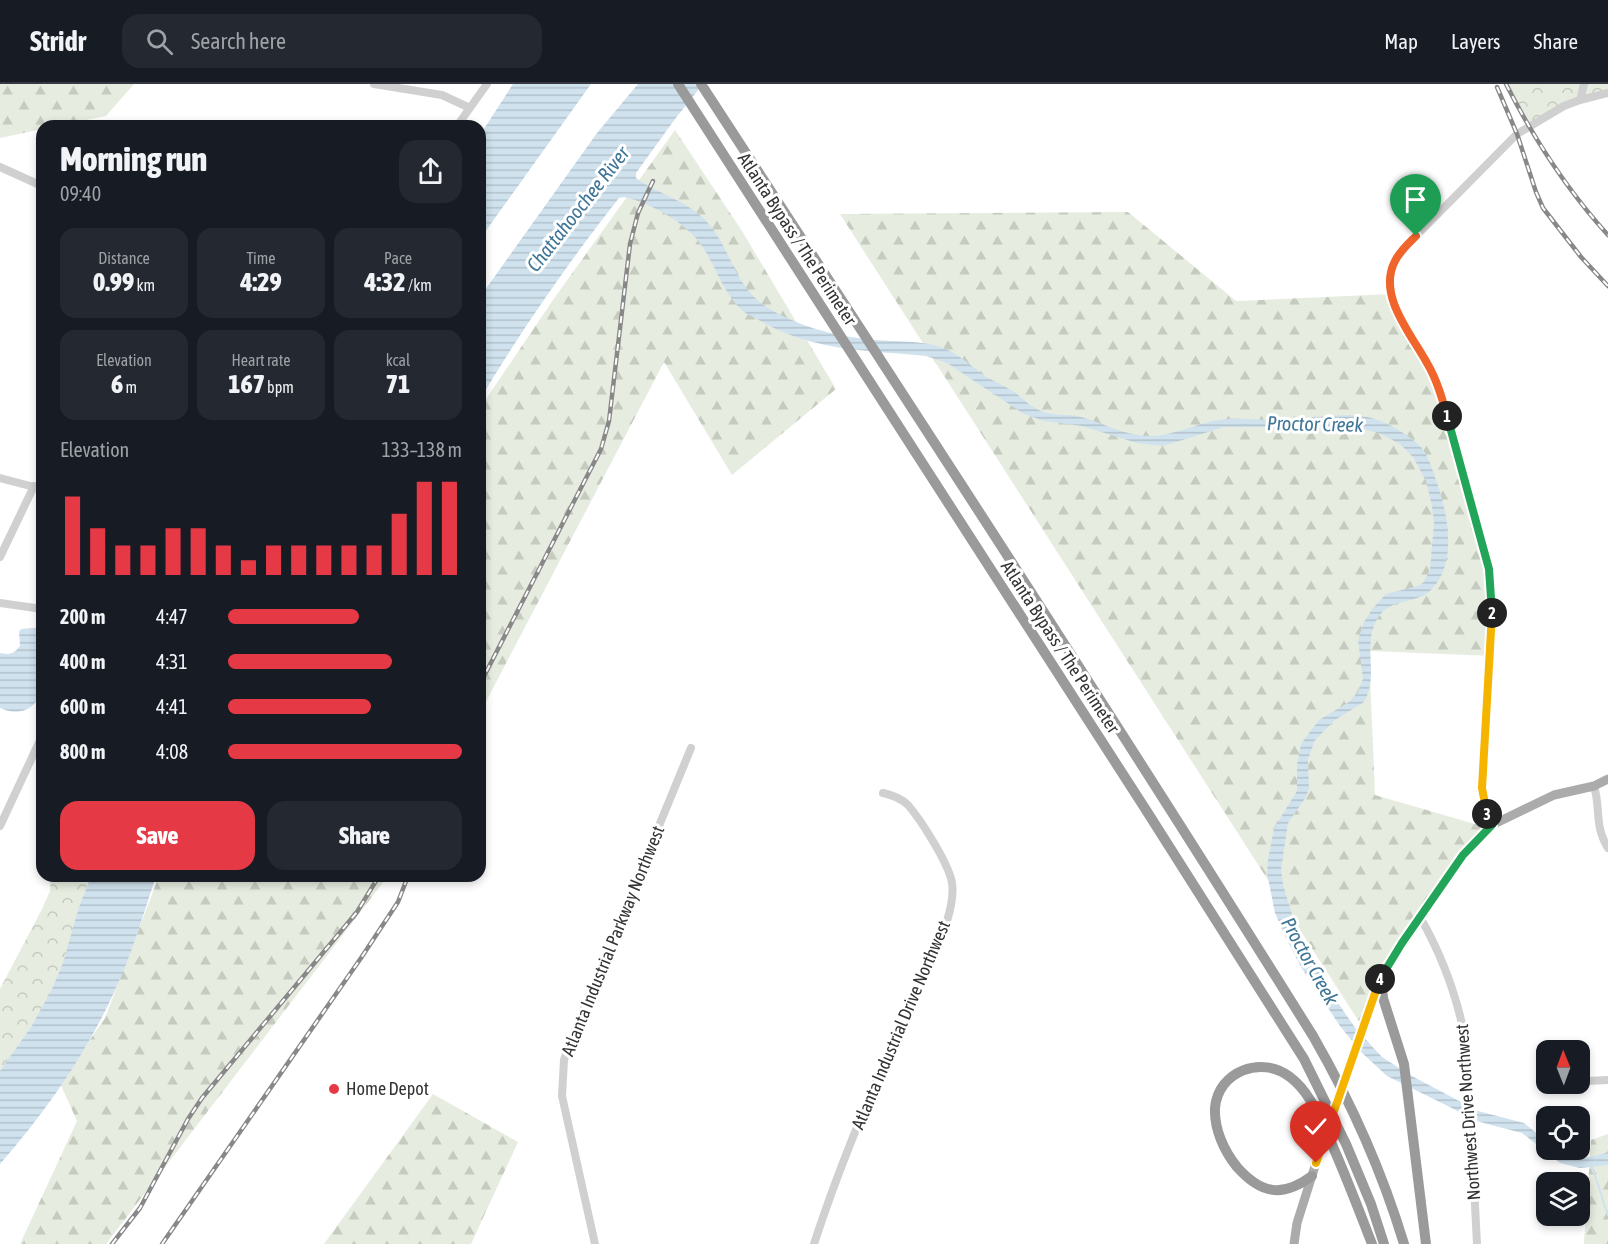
<!DOCTYPE html>
<html lang="en">
<head>
<meta charset="utf-8">
<style>
  :root { --surface:#171b24; --page:#242831; --text:#f1f3f6; --muted:#9ea1a6; --line:#363941; --accent:#e63946 }
  body { margin:0; font-family:"Asap Condensed",sans-serif; background:var(--page); color:var(--text); height:100vh; display:flex; flex-direction:column; font-size:22px; white-space:nowrap }
  * { box-sizing:border-box; margin:0 }
  p { font-size:20px; color:var(--muted) }
  .icon { flex:none; width:33px; height:33px; fill:none; stroke:currentColor; stroke-width:2; stroke-linecap:round; stroke-linejoin:round }
  .map { position:relative; flex:1; overflow:hidden }
  .details { position:absolute; left:36px; top:36px; width:450px; height:762px; display:flex; flex-direction:column; background:var(--surface); border-radius:18px; box-shadow:0 3px 9px #0003 }
  .details>* { flex:none }
  .needle { width:39px; rotate:359deg }
  .fabs { position:absolute; left:1536px; top:956px; display:grid; gap:12px }
  .fabs a { display:grid; place-items:center; width:54px; height:54px; border-radius:12px; background:var(--surface); box-shadow:0 3px 9px #0003; font-size:30px }
  .pin { position:absolute; display:grid; place-items:center; width:51px; height:51px; color:#fff; margin:-62px -26px; border-radius:50% 50% 50% 0; rotate:-45deg; box-shadow:0 0 6px #0007 }
  .pin .icon { rotate:45deg }
  .km { position:absolute; width:30px; height:30px; margin:-15px; border-radius:50%; background:#222; color:#fff; font-size:16px; line-height:30px; text-align:center }
  .round { display:grid; place-items:center; flex:none; width:63px; height:63px; border-radius:18px; background:var(--page) }
  .headline { display:flex; align-items:center; justify-content:space-between; height:102px; padding:0 24px }
  h1 { font-size:33px; font-weight:800; line-height:45px }
  .figures { display:grid; grid-template-columns:repeat(3,1fr); gap:9px; height:102px; padding:6px 24px }
  .figures div { display:grid; align-content:center; border-radius:15px; background:var(--page); text-align:center }
  .figures b { font-size:26px; font-weight:800 }
  .figures small { font-size:16px; font-weight:400 }
  .figures p { font-size:16px }
  .chart { height:168px; padding:12px 24px }
  .chart p { display:flex; justify-content:space-between }
  .chart svg { width:100%; height:108px; margin-top:6px; stroke:var(--accent); stroke-width:6 }
  .button { display:flex; gap:12px; margin-top:auto; padding:12px 24px }
  .button a { flex:1; height:69px; border-radius:18px; background:var(--accent); color:#fff; font-size:24px; font-weight:800; line-height:69px; text-align:center }
  .button a+a { background:var(--page); color:var(--text) }
  ul { padding:0 24px; list-style:none; font-size:20px }
  li { display:grid; grid-template-columns:96px 72px 1fr; align-items:center; height:45px }
  li i { height:15px; border-radius:8px; background:var(--accent) }
  header { display:flex; align-items:center; gap:36px; box-sizing:border-box; height:84px; padding:0 30px; background:var(--surface); border-bottom:2px solid var(--line) }
  header strong { font-size:28px }
  nav { display:flex; gap:33px; margin-inline-start:auto; font-size:21px }
  .search { width:420px; height:54px; background:var(--page); display:flex; align-items:center; gap:15px; box-sizing:border-box; padding:0 21px; border-radius:18px; color:var(--muted); font-size:22px }
  .map>svg:first-child { display:block }
  .forest { fill:url(#forest-firs) }
  .park { fill:url(#park-crowns) }
  .water { fill:url(#water-rules) }
  .lines { fill:none; stroke-linecap:round; stroke-linejoin:round }
  .stream { stroke:#cfe2ee; stroke-width:2 }
  .minor { stroke:#d0d0d0; stroke-width:8 }
  .major { stroke:#ababab; stroke-width:9 }
  .highway { stroke:#9a9a9a; stroke-width:10 }
  .rail-casing { stroke:#888; stroke-width:4.5 }
  .rail { stroke:#fff; stroke-width:2; stroke-dasharray:7; stroke-linecap:butt }
  .major-bridge { stroke:#ababab; stroke-width:9 }
  .split-1-casing { stroke:#fff; stroke-width:12 }
  .split-2-casing { stroke:#fff; stroke-width:12 }
  .split-3-casing { stroke:#fff; stroke-width:12 }
  .split-4-casing { stroke:#fff; stroke-width:12 }
  .split-5-casing { stroke:#fff; stroke-width:12 }
  .split-1 { stroke:#f0652b; stroke-width:8 }
  .split-2 { stroke:#22a559; stroke-width:8 }
  .split-3 { stroke:#f5b400; stroke-width:8 }
  .split-4 { stroke:#22a559; stroke-width:8 }
  .split-5 { stroke:#f5b400; stroke-width:8 }
  .poi-dot { fill:#e63946; stroke:#fff; stroke-width:2 }
  .labels { text-anchor:middle; stroke-width:6; stroke-linejoin:round; paint-order:stroke }
  .street-label { font-size:18px; fill:#333; stroke:#fff }
  .poi-label { font-size:18px; fill:#333; stroke:#fff; text-anchor:start }
  .water-label { font-size:20px; font-style:italic; fill:#3f7597; stroke:#fff }
</style>
</head>
<body>
<header>
<strong>Stridr</strong>
<div class="search"><svg class="icon" aria-label="search" viewBox="0 0 24 24"><circle cx="10" cy="10" r="6"/><path d="M15 15l6 6"/></svg>Search here</div>
<nav><a>Map</a><a>Layers</a><a>Share</a></nav>
</header>
<div class="map">
<svg width="1608" height="1160" viewBox="0 0 1608 1160">
  <defs>
    <pattern id="forest-firs" width="22" height="20" patternUnits="userSpaceOnUse" patternTransform="scale(1.5)"><rect width="22" height="20" fill="#e6ecdf"/><path d="M5 1l3.5 6h-7zM16 11l3.5 6h-7z" fill="#c6cbc0"/></pattern>
    <pattern id="park-crowns" width="20" height="18" patternUnits="userSpaceOnUse" patternTransform="scale(1.5)"><rect width="20" height="18" fill="#e6ecdf"/><path d="M2 6a3 3 0 1 1 6 0M12 15a3 3 0 1 1 6 0" fill="none" stroke="#c6cbc0"/></pattern>
    <pattern id="water-rules" width="6" height="5" patternUnits="userSpaceOnUse" patternTransform="scale(1.5)"><rect width="6" height="5" fill="#cfe2ee"/><path d="M0 2.5h6" fill="none" stroke="#b2c2cd"/></pattern>
  </defs>
  <rect width="100%" height="100%" fill="#fff"/>
  <path class="forest" d="M0,0H134L106,32L56,42H42V45L0,54Z
    M675,46L742,147L836,305L732,391L664,278L480,629V324L553,216Z
    M1128,128L1236,217L1392,210L1459,360L1489,492L1494,572L1369,567L1375,711L1492,745L1427,824L1383,882L1365,947L840,130Z
    M159,792H388L106,1160H20L77,1037L60,999L105,934Z
    M433,1010L518,1058L471,1160H324Z
    M1608,1050V1160H1584L1591,1056Z"/>
  <path class="park" d="M1504,0H1608V9L1525,40Z
    M51,792H91C78,821 74,851 63,880C48,919 25,954 0,987V905L42,825L50,807Z"/>
  <path class="water" d="M513,0H591L480,155V51Z
    M638,0H703L675,35L636,89V94C659,111 687,116 707,138C732,165 733,202 768,224C799,243 839,253 875,256C896,258 920,256 940,263C957,268 971,282 985,292C993,297 1003,301 1011,306C1020,311 1026,319 1035,324C1049,333 1065,329 1081,333C1100,338 1118,348 1138,351C1167,356 1190,341 1218,336C1238,333 1258,336 1278,336C1307,335 1339,328 1367,333C1384,336 1407,350 1419,361C1428,370 1431,382 1435,393C1447,425 1459,479 1431,506C1414,522 1389,512 1376,537C1363,563 1379,593 1364,618L1335,636L1315,656L1308,675L1309,705L1306,713L1288,739L1281,785L1283,801L1298,850L1331,909L1356,945L1382,973L1410,991L1478,1027L1524,1039L1546,1057V1065C1556,1065 1560,1070 1569,1073C1582,1076 1596,1072 1608,1068V1081L1580,1084L1560,1079L1522,1049L1480,1038L1387,992L1361,968L1340,942L1301,883L1285,852L1275,829L1267,789L1268,776L1274,744L1297,707V680L1301,660L1319,636L1349,618L1358,608L1363,595L1358,556L1364,538L1373,524L1386,510L1418,502L1424,498L1430,485L1434,439L1432,422L1426,397L1413,373L1400,360L1379,349L1354,343H1224L1163,362L1137,359L1082,342L1044,337L1024,330L947,279L926,272C868,266 819,268 766,240C758,235 749,232 742,226C725,211 717,187 706,168C692,142 652,119 624,113L619,114C567,180 523,244 480,315V213L597,49Z
    M38,544L42,546C42,560 45,596 41,608C35,627 17,632 0,624V569C10,571 14,570 20,562L19,548L21,545Z
    M91,792H156C142,834 130,877 110,917C82,976 43,1031 0,1080V987L31,943L51,907L63,879L79,823Z"/>
  <g class="lines">
    <path class="stream" d="M1591,1083C1599,1097 1601,1115 1608,1131"/>
    <path class="minor" d="M374,0L442,11L470,24
      M1580,16L1584,0
      M457,42L487,0
      M0,83L42,102
      M0,394L42,405
      M0,473L34,402
      M0,519L42,525
      M1594,702C1601,725 1594,742 1608,764
      M1492,741L1485,724L1482,704L1492,507L1489,485L1440,307C1431,288 1422,270 1412,252C1404,238 1392,223 1390,206C1388,191 1393,179 1401,167L1517,50L1564,22L1580,16L1608,9
      M0,742L42,652
      M1420,833C1444,875 1459,917 1467,965L1477,1160
      M1587,997L1608,996
      M595,1160L562,1012L564,976L570,958L691,664
      M814,1160C850,1049 900,943 947,837C951,824 954,812 952,799C949,780 921,736 908,721C901,714 892,711 883,709"/>
    <path class="major" d="M1364,938L1376,905L1386,885L1463,771L1492,741L1554,711L1594,702L1608,695
      M1294,1160L1297,1139L1316,1079"/>
    <path class="highway" d="M678,0L1146,726L1304,975L1346,1060L1371,1120L1384,1160
      M701,0C907,316 1113,632 1313,952C1351,1018 1382,1087 1404,1160
      M1381,894L1383,914L1404,980L1426,1160
      M1312,1092C1282,1114 1261,1110 1237,1083C1224,1067 1214,1045 1215,1024C1218,987 1262,971 1290,993C1310,1008 1319,1033 1329,1054C1345,1089 1358,1124 1372,1160"/>
    <defs>
      <path id="rail" d="M1506,0C1533,53 1568,107 1608,151
        M1497,3L1517,50L1536,108L1543,124L1581,173L1608,202
        M480,600L601,365L609,337L630,160L638,129L653,97
        M112,1160L140,1124L188,1035L202,1014L357,828L379,792
        M162,1160L361,874L398,818L408,792"/>
    </defs>
    <use href="#rail" class="rail-casing"/>
    <use href="#rail" class="rail"/>
    <path class="major-bridge" d="M1316,1079L1364,938"/>
  </g>
  <g class="lines">
    <defs>
      <path id="split-1" d="M1416,152C1408,160 1400,167 1395,177C1377,211 1411,250 1427,279C1437,296 1442,314 1447,332"/>
      <path id="split-2" d="M1447,332L1489,485L1492,529"/>
      <path id="split-3" d="M1487,730L1482,704L1492,529"/>
      <path id="split-4" d="M1380,895L1402,859L1463,771L1492,741L1487,730"/>
      <path id="split-5" d="M1316,1079L1380,895"/>
    </defs>
    <use href="#split-1" class="split-1-casing"/>
    <use href="#split-2" class="split-2-casing"/>
    <use href="#split-3" class="split-3-casing"/>
    <use href="#split-4" class="split-4-casing"/>
    <use href="#split-5" class="split-5-casing"/>
    <use href="#split-1" class="split-1"/>
    <use href="#split-2" class="split-2"/>
    <use href="#split-3" class="split-3"/>
    <use href="#split-4" class="split-4"/>
    <use href="#split-5" class="split-5"/>
  </g>
  <circle class="poi-dot" cx="334" cy="1005" r="6"/>
  <g class="labels">
    <g class="street-label">
      <text transform="translate(797 155) rotate(57)" y="6">Atlanta Bypass / The Perimeter</text>
      <text transform="translate(1060 563) rotate(57)" y="6">Atlanta Bypass / The Perimeter</text>
      <text transform="translate(613 857) rotate(-68)" y="6">Atlanta Industrial Parkway Northwest</text>
      <text transform="translate(901 941) rotate(-67)" y="6">Atlanta Industrial Drive Northwest</text>
      <text transform="translate(1468 1028) rotate(-94)" y="6">Northwest Drive Northwest</text>
    </g>
    <g class="poi-label">
      <text x="346" y="1011">Home Depot</text>
    </g>
    <g class="water-label">
      <text transform="translate(578 125) rotate(-52)" y="7">Chattahoochee River</text>
      <text transform="translate(1315 340) rotate(1)" y="7">Proctor Creek</text>
      <text transform="translate(1310 877) rotate(61)" y="7">Proctor Creek</text>
    </g>
  </g>
</svg>
<div class="fabs">
<a><svg class="needle" viewBox="-14 -14 28 28"><path d="M0-13l5 13h-10z" fill="#e53935"/><path d="M0 13l5-13h-10z" fill="#9ea1a6"/></svg></a>
<a><svg class="icon" aria-label="locate" viewBox="0 0 24 24"><circle cx="12" cy="12" r="6"/><path d="M12 2v4M12 18v4M2 12h4M18 12h4"/></svg></a>
<a><svg class="icon" aria-label="layers" viewBox="0 0 24 24"><path d="M12 4l9 5-9 5-9-5zM3 14l9 5 9-5"/></svg></a>
</div>
<div class="pin" style="left:1416px;top:152px;background:#1e9e55"><svg class="icon" aria-label="arrive" viewBox="0 0 24 24"><path d="M6 21V4h12l-3 4 3 4H6"/></svg></div>
<div class="pin" style="left:1316px;top:1079px;background:#d93025"><svg class="icon" aria-label="check" viewBox="0 0 24 24"><path d="M5 12l5 5 9-10"/></svg></div>
<b class="km" style="left:1447px;top:332px">1</b>
<b class="km" style="left:1492px;top:529px">2</b>
<b class="km" style="left:1487px;top:730px">3</b>
<b class="km" style="left:1380px;top:895px">4</b>
<section class="details">
<div class="headline"><div><h1>Morning run</h1><p>09:40</p></div><a class="round"><svg class="icon" aria-label="share" viewBox="0 0 24 24"><path d="M12 15V3M7 8l5-5 5 5M5 13v7h14v-7"/></svg></a></div>
<div class="figures">
<div><p>Distance</p><b>0.99<small> km</small></b></div>
<div><p>Time</p><b>4:29</b></div>
<div><p>Pace</p><b>4:32<small> /km</small></b></div>
</div>
<div class="figures">
<div><p>Elevation</p><b>6<small> m</small></b></div>
<div><p>Heart rate</p><b>167<small> bpm</small></b></div>
<div><p>kcal</p><b>71</b></div>
</div>
<div class="chart"><p><span>Elevation</span>133–138 m</p>
<svg viewBox="0 0 160 44" preserveAspectRatio="none"><path d="M5 44V12M15 44V25M25 44V32M35 44V32M45 44V25M55 44V25M65 44V32M75 44V38M85 44V32M95 44V32M105 44V32M115 44V32M125 44V32M135 44V19M145 44V6M155 44V6"/></svg>
</div>
<ul>
<li><b>200 m</b>4:47<i style="width:56%"></i></li>
<li><b>400 m</b>4:31<i style="width:70%"></i></li>
<li><b>600 m</b>4:41<i style="width:61%"></i></li>
<li><b>800 m</b>4:08<i style="width:100%"></i></li>
</ul>
<div class="button"><a>Save</a><a>Share</a></div>
</section>
</div>
</body>
</html>
